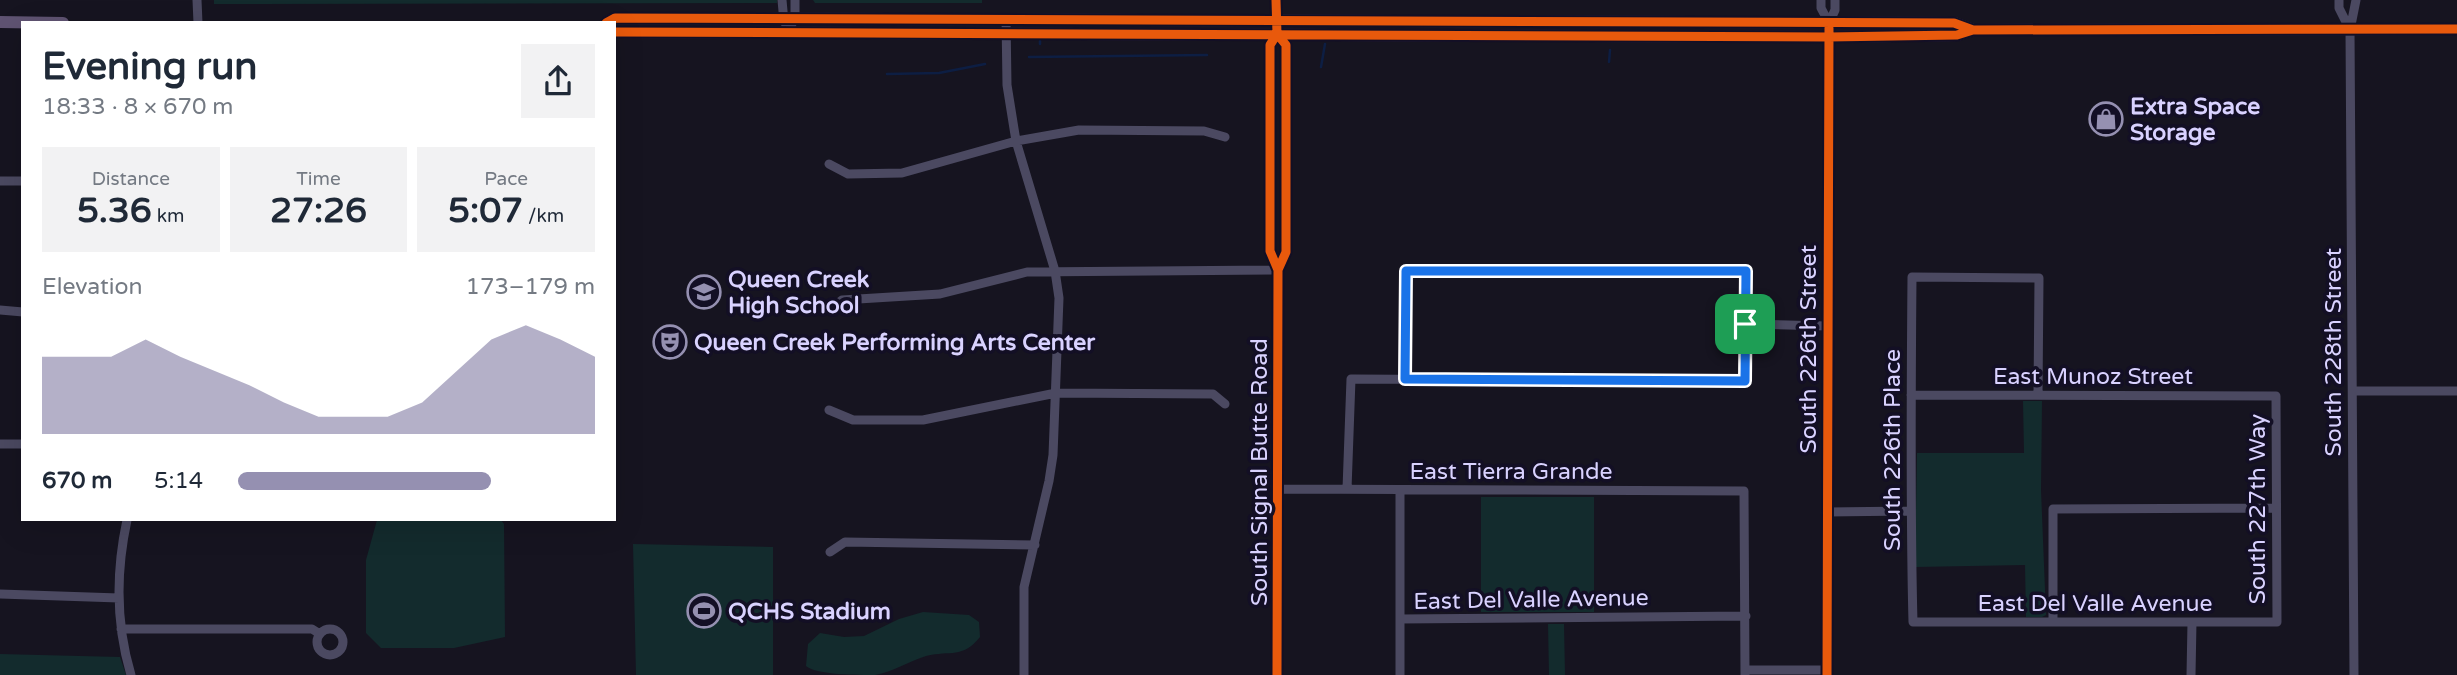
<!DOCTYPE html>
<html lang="en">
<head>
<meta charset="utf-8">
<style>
  :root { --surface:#fff; --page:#f2f2f3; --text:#1f2937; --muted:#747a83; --accent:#9590b1 }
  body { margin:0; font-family:"Varela Round",sans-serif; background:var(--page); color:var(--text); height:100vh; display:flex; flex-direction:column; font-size:26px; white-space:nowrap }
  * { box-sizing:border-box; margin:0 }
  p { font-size:23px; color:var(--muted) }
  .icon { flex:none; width:38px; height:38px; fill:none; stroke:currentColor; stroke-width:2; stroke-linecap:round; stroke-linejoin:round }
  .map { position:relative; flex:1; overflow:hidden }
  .drawer { position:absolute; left:21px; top:21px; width:595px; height:500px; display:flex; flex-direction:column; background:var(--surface); border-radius:0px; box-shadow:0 7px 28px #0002 }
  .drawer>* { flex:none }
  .pin { position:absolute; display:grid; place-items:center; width:60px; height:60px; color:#fff; margin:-30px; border-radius:14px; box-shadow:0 4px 10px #0006 }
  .round { display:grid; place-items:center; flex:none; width:74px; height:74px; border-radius:0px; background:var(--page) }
  .summary { display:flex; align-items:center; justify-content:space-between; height:119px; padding:0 21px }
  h1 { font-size:38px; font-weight:700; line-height:52px }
  .metrics { display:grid; grid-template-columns:repeat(3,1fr); gap:10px; height:119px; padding:7px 21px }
  .metrics div { display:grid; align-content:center; border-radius:0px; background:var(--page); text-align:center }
  .metrics b { font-size:35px; font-weight:700 }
  .metrics small { font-size:19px; font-weight:400 }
  .metrics p { font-size:19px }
  .chart { height:196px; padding:14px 21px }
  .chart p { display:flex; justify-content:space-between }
  .chart svg { width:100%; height:126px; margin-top:7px; fill:var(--accent); opacity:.7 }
  ul { padding:0 21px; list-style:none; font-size:23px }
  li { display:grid; grid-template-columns:112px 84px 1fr; align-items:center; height:52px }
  li i { height:18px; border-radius:9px; background:var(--accent) }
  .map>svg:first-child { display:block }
  .green { fill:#132b2d }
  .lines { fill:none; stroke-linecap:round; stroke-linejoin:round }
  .stream { stroke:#0d1e43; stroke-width:2.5 }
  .minor { stroke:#4b4961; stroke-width:9 }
  .major { stroke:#5f5372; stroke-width:12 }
  .cycleway-casing { stroke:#130f25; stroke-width:13 }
  .cycleway { stroke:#e8590c; stroke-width:9 }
  .route-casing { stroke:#fff; stroke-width:14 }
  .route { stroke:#1a73e8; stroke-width:9 }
  .labels { text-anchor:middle; stroke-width:7; stroke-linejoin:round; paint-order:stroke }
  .poi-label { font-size:23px; font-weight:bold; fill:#d9d2ff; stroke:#130f25; text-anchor:start }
  .street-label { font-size:23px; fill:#d9d2ff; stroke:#130f25 }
</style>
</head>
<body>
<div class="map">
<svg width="2457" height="675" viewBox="0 0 2457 675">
  <rect width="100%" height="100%" fill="#161420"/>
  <path class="green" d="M214,0H777V3L214,4Z
    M813,0H982V3H815Z
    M2023,401H2042L2041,490L2046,615L2042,617H2026L2025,565L1915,567L1917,453H2024Z
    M1481,497H1594V612H1481Z
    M377,520H501L504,524L505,637L454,648H381L366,633V560Z
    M633,544L773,547V675H636Z
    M923,612L969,615L979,622L980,637C962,659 951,650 926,656C909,661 893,672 875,675C859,675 816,675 806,666L808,644L820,633L844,637L864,636L899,619Z
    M1548,624H1564L1565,675H1549Z
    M0,654L120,657L126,675H0Z"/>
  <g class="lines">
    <path class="stream" d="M1040,44V41
      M1029,57L1207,55
      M1609,62L1610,50
      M1321,67L1325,44
      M887,74L939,73L985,64"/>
    <path class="minor" d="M197,0L198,23
      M782,0L784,22
      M1276,0L1277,34L1270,45V251L1278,270
      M1821,0V8L1829,23
      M2339,0V8L2350,30
      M1006,19L1007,85L1016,141L1055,271L1059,298L1053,455L1049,481L1024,587V675
      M788,33L795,17V0
      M1277,34L1286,45V252L1278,270L1277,675
      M829,164L848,174L902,173L1016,141L1079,130L1204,131L1225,137
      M0,181H23
      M832,308L842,300L940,294L1027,272L1278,270
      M0,310L23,312
      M1745,324L1827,326
      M2353,391H2457
      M1911,395L2276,396L2277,622H1913C1910,507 1911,392 1912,277L2039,278L2038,395
      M829,410L853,420H923L1056,393L1213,394L1225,404
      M0,444H23
      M1278,489L1744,491L1745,675
      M1347,489L1351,379C1482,380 1613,380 1745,381L1746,271H1406L1405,379
      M1400,490V675
      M1827,512L1910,511
      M127,520C116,571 116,625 131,675
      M830,552L845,542L1035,545
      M0,594L119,598
      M1400,619L1746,616
      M2053,622V509L2276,508
      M121,629H312L320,634
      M317 642a13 13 0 1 1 26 0a13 13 0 1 1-26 0Z
      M1745,670H1827
      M1827,675L1829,23L1835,10V0
      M2191,675L2192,622
      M2354,675L2350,30L2356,0"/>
    <path class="major" d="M0,22L63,23
      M606,23L615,18L1954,23L1973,30
      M614,32L1829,37L1957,35L1973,30L2457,29"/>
    <defs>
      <path id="cycleway" d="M1276,0L1277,34L1270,45V251L1278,270
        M606,23L615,18L1954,23L1973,30
        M614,32L1829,37L1957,35L1973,30L2457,29
        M1277,34L1286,45V252L1278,270L1277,675
        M1827,675L1829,28"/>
    </defs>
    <use href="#cycleway" class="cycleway-casing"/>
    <use href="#cycleway" class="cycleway"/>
  </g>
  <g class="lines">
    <defs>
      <path id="route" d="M1406,271H1746L1745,381L1405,379Z"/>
    </defs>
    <use href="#route" class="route-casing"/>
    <use href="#route" class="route"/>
  </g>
  <defs>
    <symbol id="shop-ring" viewBox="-11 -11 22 22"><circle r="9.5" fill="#130f25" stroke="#9590b1" stroke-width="1.5"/><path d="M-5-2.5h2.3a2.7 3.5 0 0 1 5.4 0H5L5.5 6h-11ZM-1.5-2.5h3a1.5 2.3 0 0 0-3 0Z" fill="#9590b1"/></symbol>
    <symbol id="school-ring" viewBox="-11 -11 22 22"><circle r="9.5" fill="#130f25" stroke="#9590b1" stroke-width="1.5"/><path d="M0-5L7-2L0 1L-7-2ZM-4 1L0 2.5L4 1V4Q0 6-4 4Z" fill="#9590b1"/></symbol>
    <symbol id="theatre-ring" viewBox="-11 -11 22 22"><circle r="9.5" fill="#130f25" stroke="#9590b1" stroke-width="1.5"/><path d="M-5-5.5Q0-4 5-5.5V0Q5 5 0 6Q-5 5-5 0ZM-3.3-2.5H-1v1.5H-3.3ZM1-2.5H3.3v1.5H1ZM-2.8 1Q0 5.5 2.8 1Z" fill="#9590b1"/></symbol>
    <symbol id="stadium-ring" viewBox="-11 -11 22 22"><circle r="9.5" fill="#130f25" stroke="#9590b1" stroke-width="1.5"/><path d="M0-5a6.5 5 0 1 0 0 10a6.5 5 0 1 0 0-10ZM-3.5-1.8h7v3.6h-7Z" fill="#9590b1"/></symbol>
  </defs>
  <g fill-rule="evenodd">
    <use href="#shop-ring" x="2087" y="100" width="38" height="38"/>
    <use href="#school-ring" x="685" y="273" width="38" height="38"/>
    <use href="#theatre-ring" x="651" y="323" width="38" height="38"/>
    <use href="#stadium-ring" x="685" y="592" width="38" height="38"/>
  </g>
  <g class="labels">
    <g class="poi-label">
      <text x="2130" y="114">Extra Space<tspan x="2130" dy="26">Storage</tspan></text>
      <text x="728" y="287">Queen Creek<tspan x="728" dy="26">High School</tspan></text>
      <text x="694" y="350">Queen Creek Performing Arts Center</text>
      <text x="728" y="619">QCHS Stadium</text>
    </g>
    <g class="street-label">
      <text transform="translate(1808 349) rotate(-90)" y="8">South 226th Street</text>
      <text transform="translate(2333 352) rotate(-90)" y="8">South 228th Street</text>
      <text x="2093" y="384">East Munoz Street</text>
      <text transform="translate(1892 450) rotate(-90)" y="8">South 226th Place</text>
      <text x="1511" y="479">East Tierra Grande</text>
      <text transform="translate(1259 472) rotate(-90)" y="8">South Signal Butte Road</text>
      <text transform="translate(2257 509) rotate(-90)" y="8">South 227th Way</text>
      <text transform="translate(1531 599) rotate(-1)" y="8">East Del Valle Avenue</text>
      <text x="2095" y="611">East Del Valle Avenue</text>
    </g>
  </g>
</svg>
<div class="pin" style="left:1745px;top:324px;background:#1e9e55"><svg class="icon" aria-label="arrive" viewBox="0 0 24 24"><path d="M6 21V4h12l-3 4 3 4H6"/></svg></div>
<section class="drawer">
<div class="summary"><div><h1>Evening run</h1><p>18:33 · 8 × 670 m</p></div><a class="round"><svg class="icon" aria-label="share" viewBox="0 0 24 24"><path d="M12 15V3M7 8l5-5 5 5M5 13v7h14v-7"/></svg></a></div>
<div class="metrics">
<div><p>Distance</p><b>5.36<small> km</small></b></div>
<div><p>Time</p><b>27:26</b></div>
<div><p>Pace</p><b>5:07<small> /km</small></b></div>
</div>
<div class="chart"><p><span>Elevation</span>173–179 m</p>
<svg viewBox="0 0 160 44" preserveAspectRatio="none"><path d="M0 44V17L10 17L20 17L30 11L40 17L50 22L60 27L70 33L80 38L90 38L100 38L110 33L120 22L130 11L140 6L150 11L160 17V44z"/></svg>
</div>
<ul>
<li><b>670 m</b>5:14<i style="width:71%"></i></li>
</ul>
</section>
</div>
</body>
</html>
